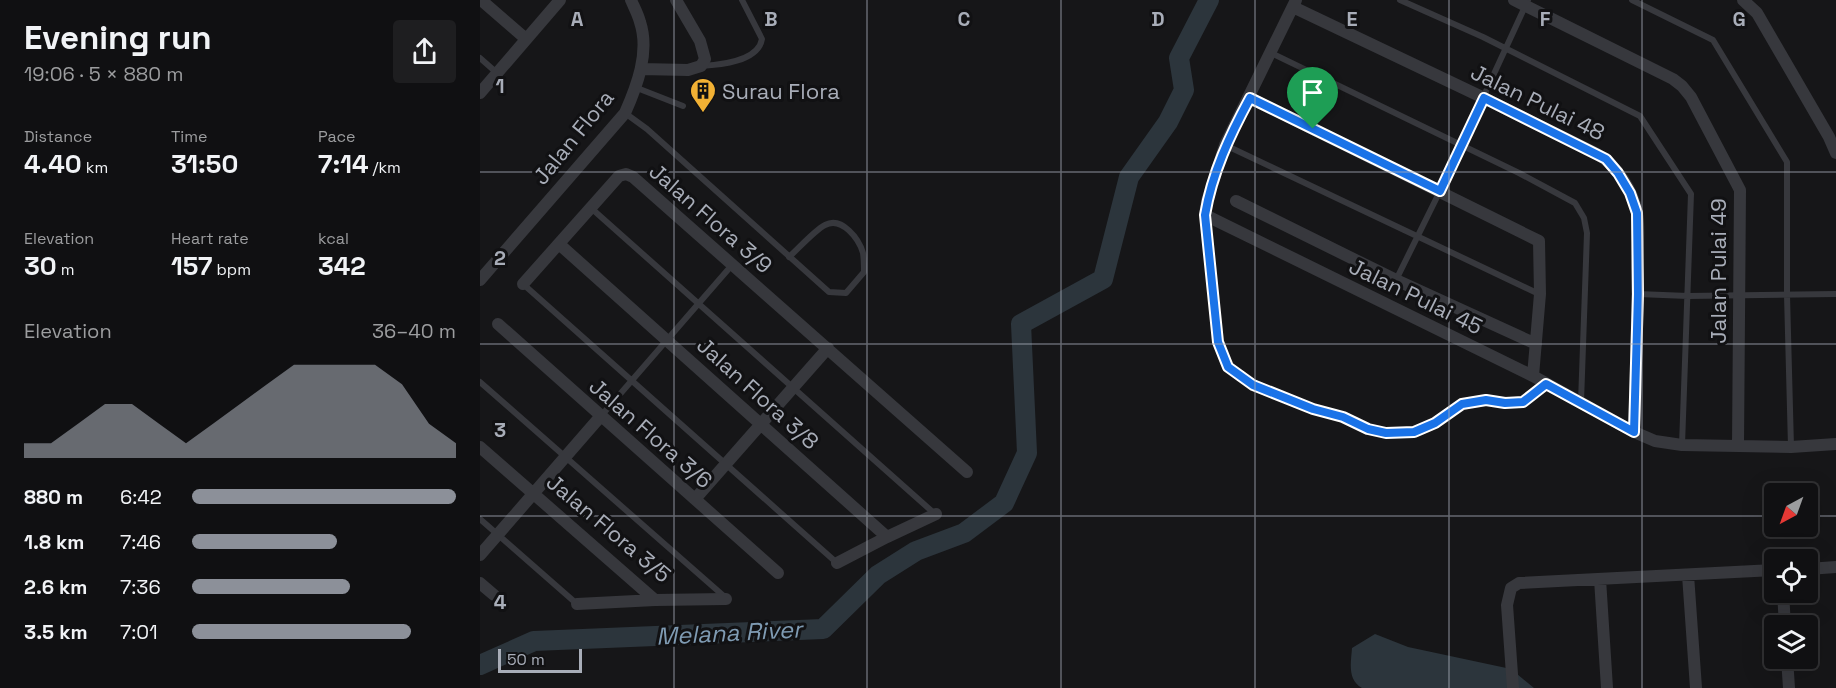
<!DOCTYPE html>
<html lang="en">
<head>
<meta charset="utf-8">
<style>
  :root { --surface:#101012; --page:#1e1e20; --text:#f1f3f6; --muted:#9c9d9f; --line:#303032; --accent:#8c9099 }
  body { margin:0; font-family:"Space Grotesk",sans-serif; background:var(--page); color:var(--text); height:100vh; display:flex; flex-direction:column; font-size:22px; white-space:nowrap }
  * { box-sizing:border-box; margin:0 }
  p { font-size:20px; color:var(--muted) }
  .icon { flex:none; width:33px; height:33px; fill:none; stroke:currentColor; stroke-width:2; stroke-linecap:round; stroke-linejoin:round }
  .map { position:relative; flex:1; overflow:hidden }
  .side { display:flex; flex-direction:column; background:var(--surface); width:480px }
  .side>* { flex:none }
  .needle { width:39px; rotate:221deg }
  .fabs { position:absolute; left:1284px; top:483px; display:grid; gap:12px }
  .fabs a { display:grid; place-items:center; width:54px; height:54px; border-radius:6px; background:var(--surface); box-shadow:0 6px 24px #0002,0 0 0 2px var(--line); font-size:30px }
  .scale { position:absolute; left:18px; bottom:15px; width:84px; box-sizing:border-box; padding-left:6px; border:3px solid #a8adb8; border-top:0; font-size:16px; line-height:21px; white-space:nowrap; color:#a8adb8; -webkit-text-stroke:4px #111113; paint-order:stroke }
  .pin { position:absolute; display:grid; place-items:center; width:51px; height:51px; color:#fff; margin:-62px -26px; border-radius:50% 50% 50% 0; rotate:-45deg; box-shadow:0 0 6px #0007 }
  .pin .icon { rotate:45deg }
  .round { display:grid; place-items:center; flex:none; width:63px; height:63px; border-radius:6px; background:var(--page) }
  .summary { display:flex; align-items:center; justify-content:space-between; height:102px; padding:0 24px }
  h1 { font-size:33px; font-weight:600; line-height:45px }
  .stats { display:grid; grid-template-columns:repeat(3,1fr); gap:9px; height:102px; padding:6px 24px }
  .stats div { display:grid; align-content:center }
  .stats b { font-size:26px; font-weight:600 }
  .stats small { font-size:16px; font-weight:400 }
  .stats p { font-size:16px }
  .chart { height:168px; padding:12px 24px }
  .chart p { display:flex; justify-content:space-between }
  .chart svg { width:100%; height:108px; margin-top:6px; fill:var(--accent); opacity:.7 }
  ul { padding:0 24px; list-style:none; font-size:20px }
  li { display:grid; grid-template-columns:96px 72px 1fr; align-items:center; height:45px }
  li i { height:15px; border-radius:8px; background:var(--accent) }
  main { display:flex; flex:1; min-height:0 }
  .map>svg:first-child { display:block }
  .water { fill:#2c353c }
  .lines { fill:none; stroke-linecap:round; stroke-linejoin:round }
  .river { stroke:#2c353c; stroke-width:20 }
  .service { stroke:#37383d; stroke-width:6 }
  .minor { stroke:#37383d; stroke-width:12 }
  .route-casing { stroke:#fff; stroke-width:12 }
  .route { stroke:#1a73e8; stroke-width:8 }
  .grid { fill:none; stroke:#a8adb8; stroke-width:1.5; stroke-opacity:0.55 }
  .labels { text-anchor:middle; stroke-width:6; stroke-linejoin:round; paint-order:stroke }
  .poi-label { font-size:22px; fill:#a8adb8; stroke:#111113; text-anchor:start }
  .street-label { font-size:22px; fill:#a8adb8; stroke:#111113 }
  .water-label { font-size:24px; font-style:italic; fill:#7f9bb3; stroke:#111113 }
  .grid-label { font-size:20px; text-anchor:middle; font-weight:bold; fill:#a8adb8; stroke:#111113; stroke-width:6; stroke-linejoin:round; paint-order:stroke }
</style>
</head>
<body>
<main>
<section class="side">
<div class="summary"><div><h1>Evening run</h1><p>19:06 · 5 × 880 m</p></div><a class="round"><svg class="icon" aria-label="share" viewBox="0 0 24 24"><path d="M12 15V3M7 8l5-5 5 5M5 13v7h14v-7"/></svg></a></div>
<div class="stats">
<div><p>Distance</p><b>4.40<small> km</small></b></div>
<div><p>Time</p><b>31:50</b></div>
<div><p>Pace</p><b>7:14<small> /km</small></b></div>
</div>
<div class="stats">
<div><p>Elevation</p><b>30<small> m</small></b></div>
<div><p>Heart rate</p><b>157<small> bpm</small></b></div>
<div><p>kcal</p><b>342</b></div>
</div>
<div class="chart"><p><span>Elevation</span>36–40 m</p>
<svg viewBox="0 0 160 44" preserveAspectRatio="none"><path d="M0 44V38L10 38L20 30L30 22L40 22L50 30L60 38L70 30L80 22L90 14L100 6L110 6L120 6L130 6L140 14L150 30L160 38V44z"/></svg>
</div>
<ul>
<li><b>880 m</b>6:42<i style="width:100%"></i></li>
<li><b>1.8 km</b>7:46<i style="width:55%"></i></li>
<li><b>2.6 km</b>7:36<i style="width:60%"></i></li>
<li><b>3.5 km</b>7:01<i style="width:83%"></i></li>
</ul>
</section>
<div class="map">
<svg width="1356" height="688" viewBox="0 0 1356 688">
  <rect width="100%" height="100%" fill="#161618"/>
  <path class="water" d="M895,634L928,647L1031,669L1054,688H882C867,680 871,662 872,648Z"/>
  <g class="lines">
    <path class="river" d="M0,665L54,641L343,629L398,575L436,551L484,533L524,503L547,453L541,324L623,279L649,177L688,122L704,90L699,58L729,0"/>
    <path class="service" d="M920,0L1003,37L1160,116L1211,194L1202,445
      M1152,0L1233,40L1307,162V295L1311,447
      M791,53L1039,173L1095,203L1104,218L1107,233L1101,402
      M0,58L17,73
      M221,66C239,65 278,62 282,39L262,0
      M157,88L203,106
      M145,113L167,129L349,292L366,293L384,272C384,266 384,259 383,253C379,239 362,216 345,225C335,230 318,249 309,257
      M745,145L1059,294
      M111,208L455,514
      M725,215C728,248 731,344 748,367C764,390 834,407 860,416C875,421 887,429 903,432C911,434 926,434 934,432C953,427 970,406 986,403C1023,396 1035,415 1066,384
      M916,280L960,191L1048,0
      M43,284L357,563
      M1158,294L1208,296L1356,294
      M0,382L246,598
      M121,416L252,265
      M0,519L97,604"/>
    <path class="minor" d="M1,0L46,39
      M816,0L745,145L727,201L725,215L1053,376L1154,432L1175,441L1202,445L1311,447L1356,444
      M1034,0L1193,79L1202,86L1211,97L1260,190L1258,445
      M1263,0L1277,13L1349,137L1356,153
      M813,7L1004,98L1117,154C1137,165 1153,191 1157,213C1160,230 1157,250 1157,268C1158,323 1156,378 1154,432
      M161,69L208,70L221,66L225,59L220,41L196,0
      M0,93L80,0
      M770,98L1059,241L1060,294L1053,376
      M756,201L916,280L1056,344
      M79,244L407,537L357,563
      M0,280L145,113C157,86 170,52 160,22C158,14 154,7 151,0
      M43,284L139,176L146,174L153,177L487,472
      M18,324L298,573
      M0,447L175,600L246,599
      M215,499L348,348
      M407,537L456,514
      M0,555L120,417
      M1328,569L1356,567
      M1208,575L1216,688
      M1120,579L1127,688
      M0,583L14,595
      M1303,592L1305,626
      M97,604L175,600
      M1307,658L1309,688
      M1033,688L1027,605L1031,588L1039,583L1294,570"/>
  </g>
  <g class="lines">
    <defs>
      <path id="route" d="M770,98L960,191L1004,98L1126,159L1138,173L1150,193L1157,213L1158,294L1154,432L1066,384L1043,402L1025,403L1006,400L982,404L955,423L934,432L906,433L888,429L863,417L833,409L773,385L748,367L738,342L725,215C732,173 750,135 770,98Z"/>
    </defs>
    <use href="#route" class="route-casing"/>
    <use href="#route" class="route"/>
  </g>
  <path class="grid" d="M194,0V688M387,0V688M581,0V688M775,0V688M969,0V688M1162,0V688M0,172H1356M0,344H1356M0,516H1294M1328,516H1356"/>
  <defs>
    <symbol id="building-pin" viewBox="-11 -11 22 30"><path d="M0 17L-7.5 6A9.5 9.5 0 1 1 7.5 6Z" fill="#f2b134" stroke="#111113"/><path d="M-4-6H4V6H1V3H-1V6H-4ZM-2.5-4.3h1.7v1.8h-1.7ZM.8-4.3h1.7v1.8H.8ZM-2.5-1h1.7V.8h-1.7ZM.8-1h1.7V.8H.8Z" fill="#111"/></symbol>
  </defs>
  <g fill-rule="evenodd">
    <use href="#building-pin" x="208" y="76" width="30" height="40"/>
  </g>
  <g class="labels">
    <g class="poi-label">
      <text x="242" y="99">Surau Flora</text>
    </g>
    <g class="street-label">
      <text transform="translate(1058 102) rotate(26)" y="8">Jalan Pulai 48</text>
      <text transform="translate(93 137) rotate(-51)" y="8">Jalan Flora</text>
      <text transform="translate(231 218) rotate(41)" y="8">Jalan Flora 3/9</text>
      <text transform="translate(1238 271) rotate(-90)" y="8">Jalan Pulai 49</text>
      <text transform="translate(936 296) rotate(26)" y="8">Jalan Pulai 45</text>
      <text transform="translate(278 393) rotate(42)" y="8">Jalan Flora 3/8</text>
      <text transform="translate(171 433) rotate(41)" y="8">Jalan Flora 3/6</text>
      <text transform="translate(129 528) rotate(40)" y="8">Jalan Flora 3/5</text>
    </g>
    <g class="water-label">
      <text transform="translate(249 633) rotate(-3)" y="8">Melana River</text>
    </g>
  </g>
  <g class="grid-label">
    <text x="97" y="26">A</text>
    <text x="291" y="26">B</text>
    <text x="484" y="26">C</text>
    <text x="678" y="26">D</text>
    <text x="872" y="26">E</text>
    <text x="1065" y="26">F</text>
    <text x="1259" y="26">G</text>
    <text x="20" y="93">1</text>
    <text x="20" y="265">2</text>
    <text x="20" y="437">3</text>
    <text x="20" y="609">4</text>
  </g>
</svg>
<div class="fabs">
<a><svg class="needle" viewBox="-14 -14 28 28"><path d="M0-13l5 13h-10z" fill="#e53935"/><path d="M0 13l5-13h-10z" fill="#9c9d9f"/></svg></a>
<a><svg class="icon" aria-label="locate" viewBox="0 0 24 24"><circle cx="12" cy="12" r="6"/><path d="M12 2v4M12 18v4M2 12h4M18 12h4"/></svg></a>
<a><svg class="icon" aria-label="layers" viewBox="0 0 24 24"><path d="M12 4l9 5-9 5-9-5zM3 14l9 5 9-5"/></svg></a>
</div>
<div class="scale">50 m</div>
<div class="pin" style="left:833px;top:129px;background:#1e9e55"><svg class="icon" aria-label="arrive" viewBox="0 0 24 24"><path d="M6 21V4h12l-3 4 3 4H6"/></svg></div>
</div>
</main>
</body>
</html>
